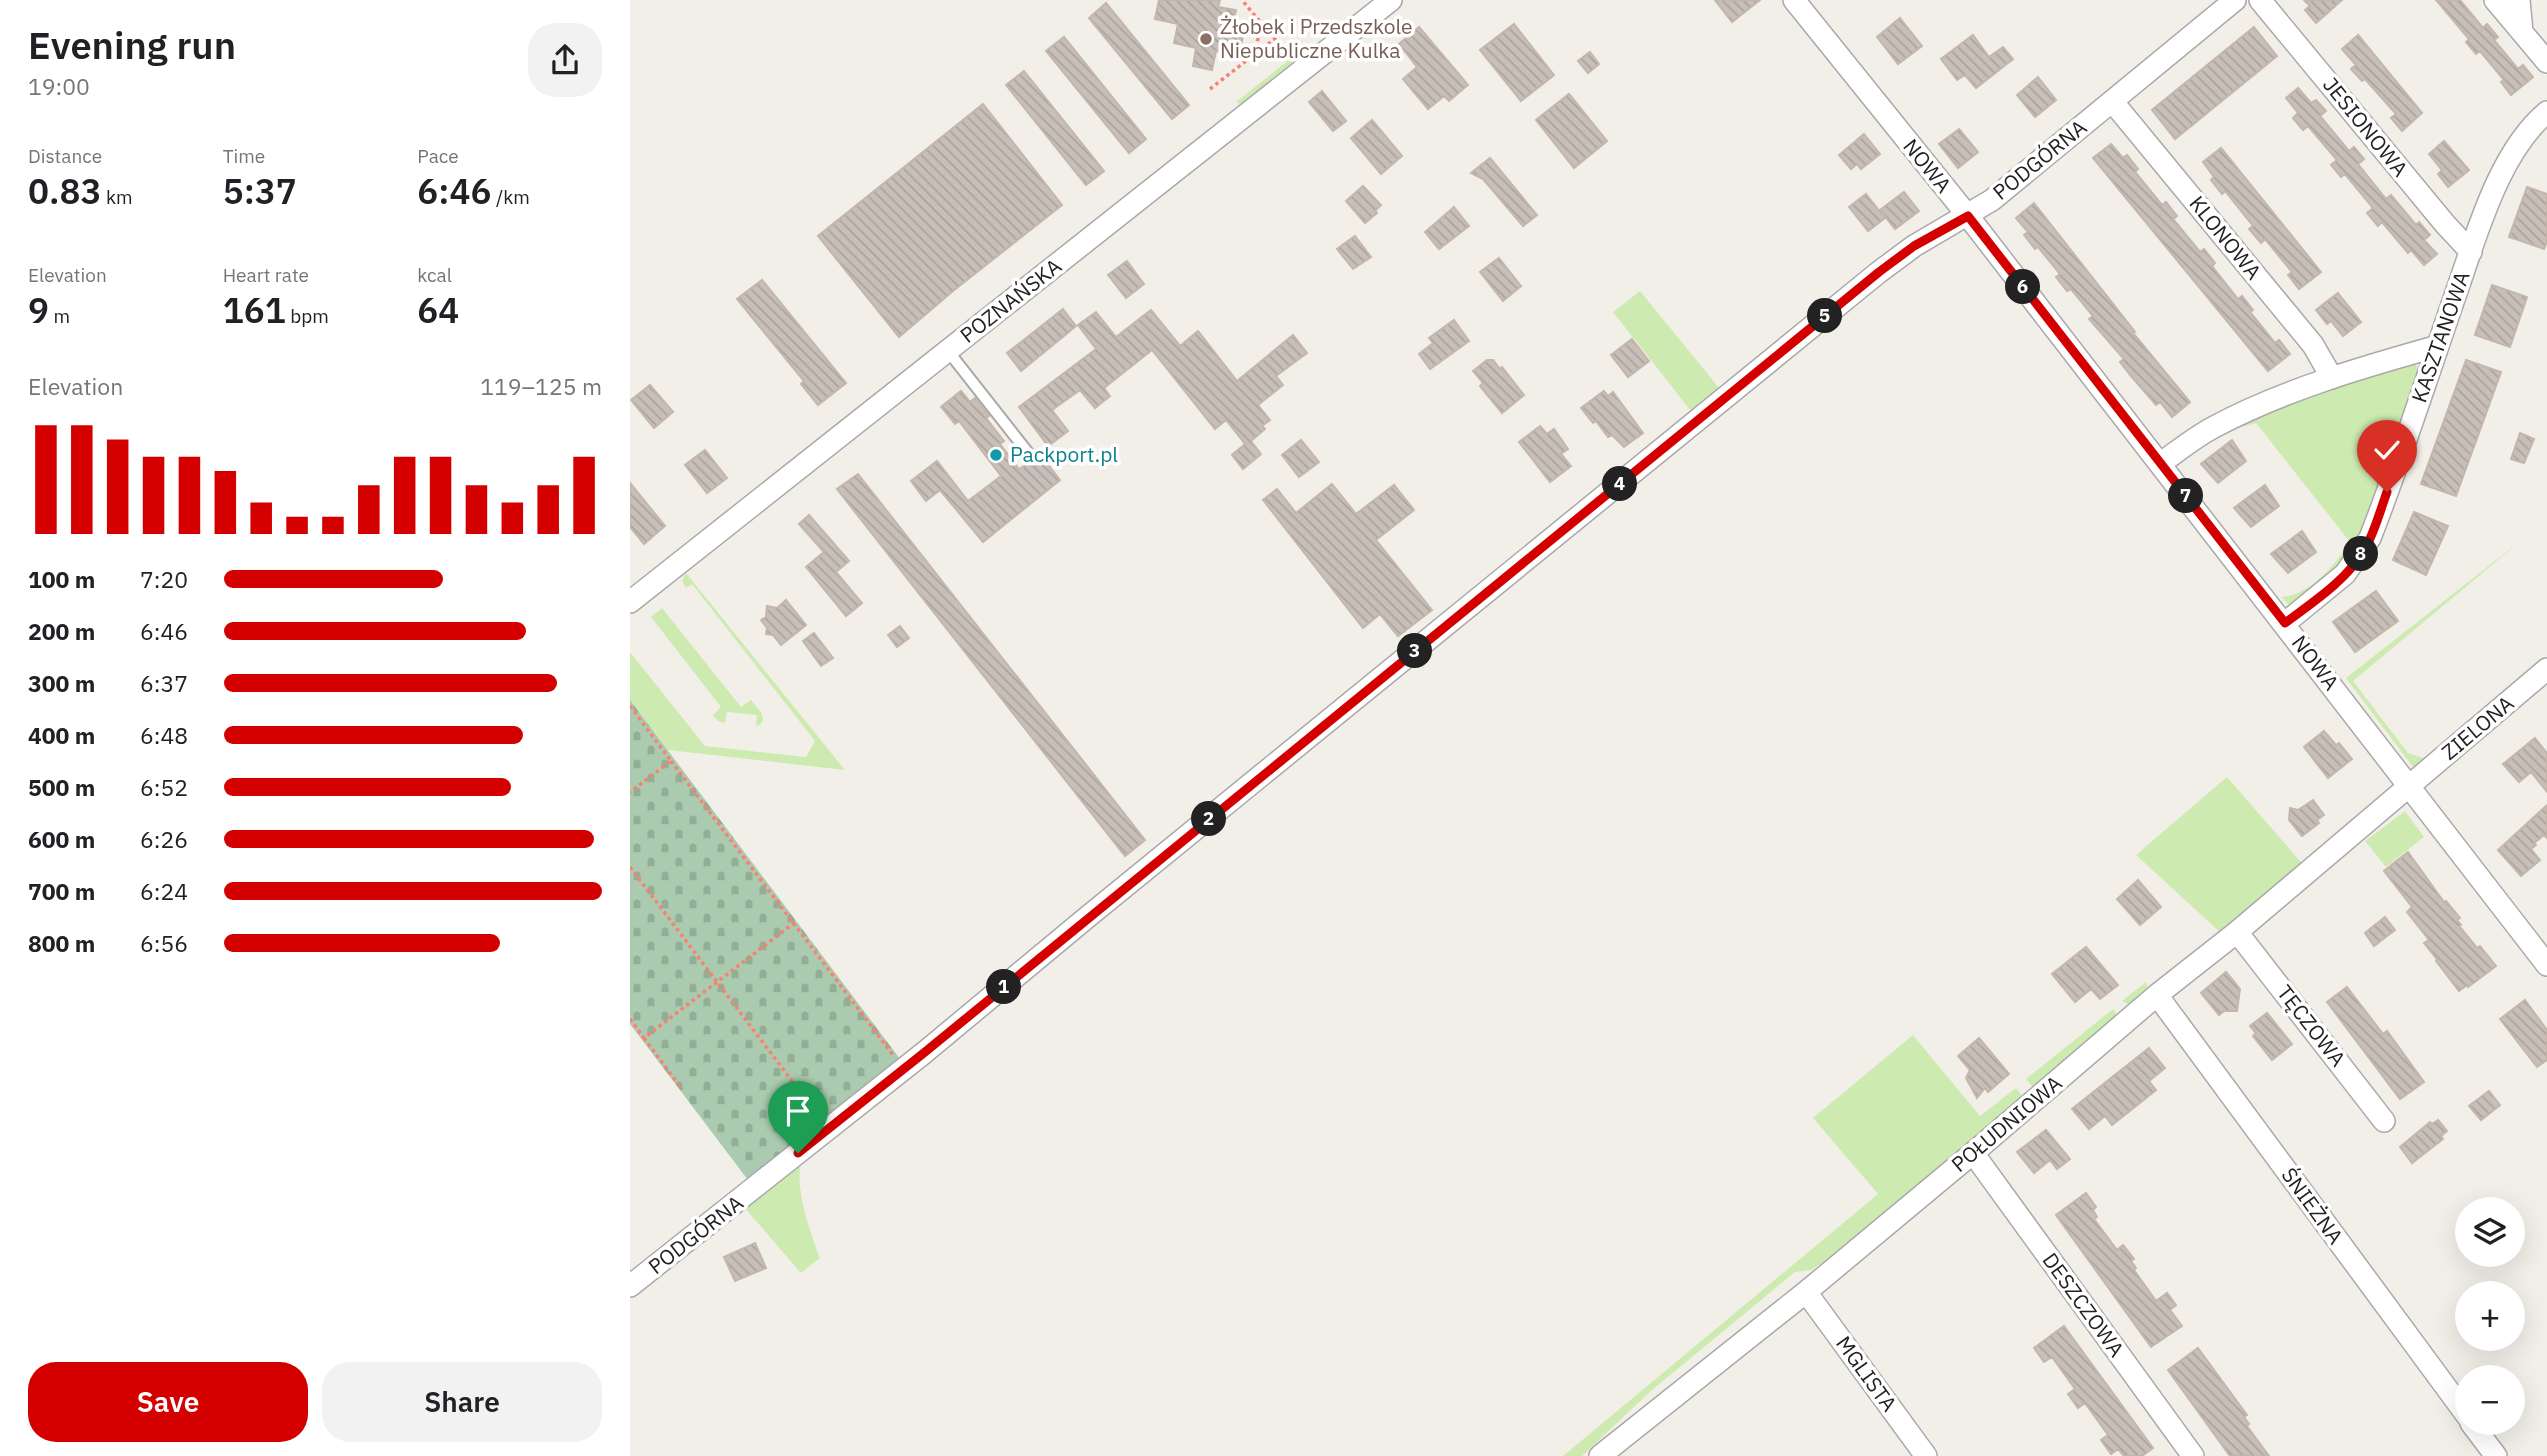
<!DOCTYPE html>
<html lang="en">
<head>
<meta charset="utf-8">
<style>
  :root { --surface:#fff; --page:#f2f2f2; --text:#202124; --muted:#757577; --accent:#d40000 }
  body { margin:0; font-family:"IBM Plex Sans",sans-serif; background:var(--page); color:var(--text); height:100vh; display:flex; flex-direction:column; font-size:26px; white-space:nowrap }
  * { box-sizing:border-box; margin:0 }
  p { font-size:23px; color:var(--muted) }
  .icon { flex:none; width:38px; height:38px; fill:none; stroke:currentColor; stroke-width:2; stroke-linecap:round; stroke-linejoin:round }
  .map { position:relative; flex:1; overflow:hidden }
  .details { display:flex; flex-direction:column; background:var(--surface); width:630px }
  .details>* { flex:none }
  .controls { position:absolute; left:1825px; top:1197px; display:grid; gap:14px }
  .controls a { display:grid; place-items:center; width:70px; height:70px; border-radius:50%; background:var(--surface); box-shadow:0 7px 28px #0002; font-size:35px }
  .pin { position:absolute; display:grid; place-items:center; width:60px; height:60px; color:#fff; margin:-72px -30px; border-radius:50% 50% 50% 0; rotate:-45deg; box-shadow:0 0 7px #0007 }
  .pin .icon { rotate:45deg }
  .km { position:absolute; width:35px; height:35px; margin:-18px; border-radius:50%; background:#222; color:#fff; font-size:19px; line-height:35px; text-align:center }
  .round { display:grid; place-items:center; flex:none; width:74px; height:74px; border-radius:28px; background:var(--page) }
  .headline { display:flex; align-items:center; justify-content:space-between; height:119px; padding:0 28px }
  h1 { font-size:38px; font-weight:600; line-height:52px }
  .stats { display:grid; grid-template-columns:repeat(3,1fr); gap:10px; height:119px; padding:7px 28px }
  .stats div { display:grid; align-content:center }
  .stats b { font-size:35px; font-weight:600 }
  .stats small { font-size:19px; font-weight:400 }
  .stats p { font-size:19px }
  .chart { height:196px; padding:14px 28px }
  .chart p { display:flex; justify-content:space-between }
  .chart svg { width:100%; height:126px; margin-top:7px; stroke:var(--accent); stroke-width:6 }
  .cta { display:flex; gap:14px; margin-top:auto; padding:14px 28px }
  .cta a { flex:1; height:80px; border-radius:28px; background:var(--accent); color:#fff; font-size:28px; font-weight:600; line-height:80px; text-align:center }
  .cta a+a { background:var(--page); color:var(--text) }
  ul { padding:0 28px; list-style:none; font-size:23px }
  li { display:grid; grid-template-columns:112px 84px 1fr; align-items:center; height:52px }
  li i { height:18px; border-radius:9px; background:var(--accent) }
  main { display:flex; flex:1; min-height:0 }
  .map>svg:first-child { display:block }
  .grass { fill:#cdebb0 }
  .cemetery { fill:url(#cemetery-stones) }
  .building { fill:url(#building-back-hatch); stroke:#c4b6ab; stroke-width:2 }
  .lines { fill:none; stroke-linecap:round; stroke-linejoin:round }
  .service-casing { stroke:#a9a9a9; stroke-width:14 }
  .minor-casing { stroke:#a9a9a9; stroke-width:24 }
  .path { stroke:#fa8072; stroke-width:3.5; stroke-dasharray:3.5 3.5; stroke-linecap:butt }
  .service { stroke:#fff; stroke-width:10 }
  .minor { stroke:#fff; stroke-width:21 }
  .route-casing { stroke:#fff; stroke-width:14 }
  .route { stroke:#d40000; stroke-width:9 }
  .education-dot { fill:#8d6e63; stroke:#fff; stroke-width:2.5 }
  .culture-dot { fill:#0f9aa8; stroke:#fff; stroke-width:2.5 }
  .labels { text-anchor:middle; stroke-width:7; stroke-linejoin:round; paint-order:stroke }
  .education-label { font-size:21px; fill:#785e54; stroke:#fff; text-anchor:start }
  .street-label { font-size:21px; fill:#222; stroke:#fff }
  .culture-label { font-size:21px; fill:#0d838f; stroke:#fff; text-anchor:start }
</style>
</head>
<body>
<main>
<section class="details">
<div class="headline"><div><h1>Evening run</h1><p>19:00</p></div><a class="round"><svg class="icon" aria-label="share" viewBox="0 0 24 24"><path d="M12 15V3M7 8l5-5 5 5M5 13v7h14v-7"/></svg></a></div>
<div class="stats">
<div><p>Distance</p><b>0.83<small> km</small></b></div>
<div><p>Time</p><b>5:37</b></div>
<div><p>Pace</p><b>6:46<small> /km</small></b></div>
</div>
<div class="stats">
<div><p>Elevation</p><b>9<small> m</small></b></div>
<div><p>Heart rate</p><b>161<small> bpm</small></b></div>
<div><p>kcal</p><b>64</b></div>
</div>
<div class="chart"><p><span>Elevation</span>119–125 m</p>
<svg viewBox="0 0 160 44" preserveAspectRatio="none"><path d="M5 44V6M15 44V6M25 44V11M35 44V17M45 44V17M55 44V22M65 44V33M75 44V38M85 44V38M95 44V27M105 44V17M115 44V17M125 44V27M135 44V33M145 44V27M155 44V17"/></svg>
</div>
<ul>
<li><b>100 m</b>7:20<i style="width:58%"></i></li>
<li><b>200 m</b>6:46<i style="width:80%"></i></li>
<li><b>300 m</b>6:37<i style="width:88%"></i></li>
<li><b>400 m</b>6:48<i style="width:79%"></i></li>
<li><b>500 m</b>6:52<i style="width:76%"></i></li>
<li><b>600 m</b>6:26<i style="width:98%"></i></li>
<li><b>700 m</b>6:24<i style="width:100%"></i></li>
<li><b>800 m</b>6:56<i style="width:73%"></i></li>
</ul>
<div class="cta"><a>Save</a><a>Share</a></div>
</section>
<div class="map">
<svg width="1917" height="1456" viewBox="0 0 1917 1456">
  <defs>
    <pattern id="cemetery-stones" width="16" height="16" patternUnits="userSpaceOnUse" patternTransform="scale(1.75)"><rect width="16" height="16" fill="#aacbaf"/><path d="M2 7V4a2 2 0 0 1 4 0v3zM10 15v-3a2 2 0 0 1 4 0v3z" fill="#92ae96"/></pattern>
    <pattern id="building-back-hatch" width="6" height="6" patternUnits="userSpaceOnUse" patternTransform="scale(1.75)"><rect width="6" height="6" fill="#c7bfb8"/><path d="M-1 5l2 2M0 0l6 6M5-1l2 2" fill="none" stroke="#aba49e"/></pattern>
  </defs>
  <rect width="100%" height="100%" fill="#f2efe9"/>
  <path class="grass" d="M663,43L670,51L672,59L612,105L606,102L664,56Z
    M1010,291L1090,389L1061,411L983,312Z
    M1780,362L1785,364L1790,370L1733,534L1717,560L1663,604H1658L1652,597C1681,594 1705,565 1720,542L1626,423L1596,431L1694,390Z
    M1893,539L1723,681L1778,753L1793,758L1794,763L1783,767L1716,678Z
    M56,573L215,770L38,750L0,700V652L75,746L176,757L185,741L62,584L56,588L52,581Z
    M32,608L111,707L121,700L132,714L133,720L130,725L126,726L127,715L97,712L95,723L88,721L83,715L91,707L21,617Z
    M1597,777L1676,868L1592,934L1506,855Z
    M1775,811L1794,837L1756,867L1735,841Z
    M1516,982C1521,994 1508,999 1500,1005L1492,1001Z
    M1483,1009L1488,1015L1407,1092L1396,1079Z
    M1283,1035L1350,1116L1386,1088L1396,1100L1239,1232L1181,1270L1165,1272L1022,1390L952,1456H933L1248,1194L1183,1118Z
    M172,1161C163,1185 181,1235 190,1258L171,1273L113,1206Z"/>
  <path class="cemetery" d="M0,700L270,1059L118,1180L0,1024Z"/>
  <path class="building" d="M529,0H590L588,7L606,10L602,28L614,31L609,56L586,51L582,70L563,66L566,48L544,43L548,24L525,19Z
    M1085,0H1130L1102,22Z
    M1674,0H1712L1686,23L1675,10L1680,6Z
    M1806,0H1830L1853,28L1857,24L1868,37L1864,40L1888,69L1893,65L1903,77L1881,95L1871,82L1874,80L1850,51L1846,54L1836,42L1839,39Z
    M476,3L559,105L542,119L459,18Z
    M1270,18L1292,46L1268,64L1247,37Z
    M884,24L924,75L891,101L850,50Z
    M789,27L838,85L819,101L814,96L798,109L773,79L787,67L769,44Z
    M1624,27L1647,56L1545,139L1522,110Z
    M1343,35L1359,57L1373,47L1383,59L1346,88L1335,75L1327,80L1311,59Z
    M1728,35L1792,113L1772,131L1761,118L1766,114L1735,79L1732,81L1721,69L1726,65L1712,49Z
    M434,37L516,139L499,153L416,51Z
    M960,52L969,64L958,73L948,61Z
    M394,71L474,171L456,185L376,85Z
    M1408,77L1426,100L1405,117L1387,95Z
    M1668,88L1681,103L1686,100L1696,111L1690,116L1719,151L1724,147L1734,159L1728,164L1756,199L1761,195L1786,225L1789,222L1800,235L1794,240L1807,254L1794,265L1781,250L1778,253L1752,222L1748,226L1737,213L1743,208L1715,174L1711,177L1701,165L1707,160L1678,126L1673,130L1663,118L1668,113L1656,98Z
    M692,91L716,121L703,131L679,102Z
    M939,94L977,141L944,168L906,120Z
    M353,104L432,205L323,291L269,337L188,236Z
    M742,120L772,156L751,174L721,138Z
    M1329,129L1348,152L1328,168L1309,144Z
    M1234,134L1250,154L1231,169L1227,164L1221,169L1209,155Z
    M1814,141L1839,170L1818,187L1808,174L1812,170L1799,154Z
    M1481,144L1493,158L1497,155L1508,169L1505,172L1532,205L1536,202L1547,216L1543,219L1570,252L1574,249L1585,263L1582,266L1608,299L1612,296L1623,310L1620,312L1645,343L1649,340L1660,354L1638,371L1463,158Z
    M1591,148L1691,272L1669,289L1658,275L1662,272L1635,239L1631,243L1619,229L1623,226L1595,191L1592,194L1581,180L1584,177L1573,162Z
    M860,158L907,215L893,226L853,179L841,173Z
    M733,186L751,205L745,211L747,213L735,223L716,201Z
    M1897,187L1917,194V241L1914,249L1879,237Z
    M1274,192L1289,211L1265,229L1250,210Z
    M1236,194L1255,218L1238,231L1219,207Z
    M1404,203L1505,332L1503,333L1560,402L1542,417L1530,402L1526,405L1501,376L1490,362L1494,359L1459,319L1463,316L1441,289L1437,291L1426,277L1430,274L1408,247L1405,249L1394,235L1398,232L1386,218Z
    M824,207L839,226L809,249L795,232Z
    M725,236L741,257L723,269L707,249Z
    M869,258L891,286L873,301L850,272Z
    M497,261L514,284L496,298L478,275Z
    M132,280L216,383L188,405L171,384L174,381L107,299Z
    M1862,285L1897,297L1880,347L1845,335Z
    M1708,293L1731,322L1713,336L1701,321L1697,324L1686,310Z
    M433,309L446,326L391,371L377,353Z
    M521,310L550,346L568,331L607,381L663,335L677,353L646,376L653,385L628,405L640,420L632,426L635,429L621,441L631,454L613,469L602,455L615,444L596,420L585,429L522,350L474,388L480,396L465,408L450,390L422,410L438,431L418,446L389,407L466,349L448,325L466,312L486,337Z
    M824,320L839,341L800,369L789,354L803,343L799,338Z
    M1002,339L1019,361L998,377L981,355Z
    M857,360H863L870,369L872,367L894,395L872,413L850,386L853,383L843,371Z
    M1836,360L1871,372L1826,496L1791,484Z
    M20,385L43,412L24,428L1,400Z
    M331,391L340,402L345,398L359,416L356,418L374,441L370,444L389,469L404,460L409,453L430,480L353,542L310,490L296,501L281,481L307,461L338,501L371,476L329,421L325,424L311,407Z
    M974,391L978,396L983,392L1013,433L994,447L982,435L978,437L966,421L963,423L951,408Z
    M910,426L917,434L924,429L938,449L931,454L941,466L920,482L889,442Z
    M1890,433L1904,439L1894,463L1881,459Z
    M671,440L689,462L669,477L652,455Z
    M1602,440L1616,461L1588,483L1571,464Z
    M75,450L97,478L77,493L55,465Z
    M228,474L515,840L495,856L207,489Z
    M0,483L35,526L14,544L0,527Z
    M702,484L726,514L764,485L784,510L746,540L802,610L768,636L750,614L733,628L633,500L647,489L666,513Z
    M1635,485L1649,506L1621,527L1604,508Z
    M1784,512L1818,526L1796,575L1763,560Z
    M179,515L219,561L206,572L232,603L216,616L176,567L194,552L169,524Z
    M1672,531L1686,552L1658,573L1641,554Z
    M1746,591L1768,621L1725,652L1703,622Z
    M156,600L176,625L151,645L143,635L136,634L137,628L131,620L136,617L137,606L147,608Z
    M270,626L279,638L267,647L258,635Z
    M184,633L203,658L191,666L173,641Z
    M1694,731L1706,745L1709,743L1722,759L1698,778L1674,747Z
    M1905,738L1917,753V792L1901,772L1889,782L1873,764Z
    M1683,800L1694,815L1687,820L1689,823L1672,836L1659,820L1660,808L1668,810Z
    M1917,805V838L1914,835L1904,843L1906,845L1901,849L1910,860L1891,876L1868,850Z
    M1778,852L1814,902L1816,901L1830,918L1827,920L1831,925L1829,926L1847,948L1850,946L1866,966L1838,987L1837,985L1829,991L1806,961L1807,959L1794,943L1799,940L1777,912L1782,907L1754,871Z
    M1508,880L1531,907L1510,925L1487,899Z
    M1755,917L1765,930L1744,946L1735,933Z
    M1456,947L1488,985L1470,999L1461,989L1445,1002L1422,974Z
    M1596,972L1610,989L1607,1011H1594L1589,1015L1571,993Z
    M1717,987L1753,1034L1757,1031L1794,1082L1770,1099L1697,1002Z
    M1895,1000L1917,1030V1060L1907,1067L1870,1019Z
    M1637,1013L1662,1044L1642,1060L1623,1036L1626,1033L1620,1026Z
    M1349,1038L1379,1074L1358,1092L1355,1088L1347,1098L1336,1078L1340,1070L1328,1056Z
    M1519,1048L1535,1068L1519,1081L1526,1090L1482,1125L1475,1116L1459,1129L1442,1109Z
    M1859,1091L1870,1105L1851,1120L1839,1106Z
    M1808,1120L1817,1131L1811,1136L1813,1139L1782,1163L1770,1147L1800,1122L1802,1124Z
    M1416,1130L1440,1159L1427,1169L1420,1160L1404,1173L1387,1152Z
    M1456,1193L1466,1207L1463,1210L1467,1217L1464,1219L1487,1250L1493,1245L1504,1259L1501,1261L1506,1268L1504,1270L1526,1301L1537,1293L1546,1305L1540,1310L1552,1326L1521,1347L1426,1215Z
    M125,1243L136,1268L105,1281L94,1257Z
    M1434,1326L1523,1448L1512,1456H1494L1488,1449L1481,1454L1471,1440L1478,1435L1455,1403L1448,1408L1438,1394L1445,1389L1422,1357L1414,1362L1404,1348Z
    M1568,1348L1617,1415L1614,1417L1619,1424L1617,1426L1639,1456H1600L1538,1370Z"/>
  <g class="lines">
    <defs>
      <path id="service" d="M318,351L399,454"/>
      <path id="minor" d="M1164,0L1338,216L1917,965
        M1630,0L1815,224L1841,252
        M1865,0L1917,62
        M1889,0L1892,32
        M1482,101L1683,345L1702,378
        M1531,463C1548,451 1565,437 1584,427C1653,390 1733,367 1808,346
        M0,602L761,0
        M1655,623L1715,574L1740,538C1771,459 1797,377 1825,296C1846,237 1868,153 1917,112
        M1607,932L1754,1121
        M1527,995L1838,1417
        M1343,1153L1563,1456
        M0,1286L295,1052L455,919L1249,272L1284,246L1362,200L1605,0
        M1176,1292L1296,1456
        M1841,1423L1866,1456
        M970,1456L1176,1292L1343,1153L1527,995L1607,932L1917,669"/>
    </defs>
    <use href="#service" class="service-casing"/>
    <use href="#minor" class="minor-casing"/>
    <path class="path" d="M627,53L653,32L652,28L647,25L637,31L631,23
      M580,89L625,54L631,23L612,0
      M0,706L41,761L0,792
      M41,761L263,1055
      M0,867L187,1114
      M0,1019L14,1038L164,923
      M14,1038L52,1089"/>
    <use href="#service" class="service"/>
    <use href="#minor" class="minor"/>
  </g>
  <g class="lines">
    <defs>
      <path id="route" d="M168,1153L295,1052L1249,272L1284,246L1338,216L1655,623C1683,602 1717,580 1735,549C1745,531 1750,511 1757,492"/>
    </defs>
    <use href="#route" class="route-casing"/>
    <use href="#route" class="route"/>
  </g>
  <circle class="education-dot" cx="576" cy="39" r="7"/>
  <circle class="culture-dot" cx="366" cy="455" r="7"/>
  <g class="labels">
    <g class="education-label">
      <text x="590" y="34">Żłobek i Przedszkole<tspan x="590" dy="24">Niepubliczne Kulka</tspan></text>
    </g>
    <g class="street-label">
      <text transform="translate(1735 127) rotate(51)" y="7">JESIONOWA</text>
      <text transform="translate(1410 160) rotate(-39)" y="7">PODGÓRNA</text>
      <text transform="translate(1297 166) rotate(51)" y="7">NOWA</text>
      <text transform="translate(1595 238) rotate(51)" y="7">KLONOWA</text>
      <text transform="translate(381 301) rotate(-38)" y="7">POZNAŃSKA</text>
      <text transform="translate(1811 337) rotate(-71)" y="7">KASZTANOWA</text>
      <text transform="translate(1685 663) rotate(53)" y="7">NOWA</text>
      <text transform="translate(1848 728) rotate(-40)" y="7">ZIELONA</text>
      <text transform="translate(1681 1026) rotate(52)" y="7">TĘCZOWA</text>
      <text transform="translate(1377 1124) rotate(-40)" y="7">POŁUDNIOWA</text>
      <text transform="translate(1682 1206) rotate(54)" y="7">ŚNIEŻNA</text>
      <text transform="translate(66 1235) rotate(-38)" y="7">PODGÓRNA</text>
      <text transform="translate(1453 1305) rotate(54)" y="7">DESZCZOWA</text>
      <text transform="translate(1236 1374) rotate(54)" y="7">MGLISTA</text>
    </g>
    <g class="culture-label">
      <text x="380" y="462">Packport.pl</text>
    </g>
  </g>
</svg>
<div class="controls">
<a><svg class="icon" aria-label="layers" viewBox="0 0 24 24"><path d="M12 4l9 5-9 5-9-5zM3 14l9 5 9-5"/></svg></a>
<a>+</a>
<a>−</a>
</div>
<div class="pin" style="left:168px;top:1153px;background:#1e9e55"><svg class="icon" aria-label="arrive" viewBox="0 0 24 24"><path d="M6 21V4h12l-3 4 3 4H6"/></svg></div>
<div class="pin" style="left:1757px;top:492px;background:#d93025"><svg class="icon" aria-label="check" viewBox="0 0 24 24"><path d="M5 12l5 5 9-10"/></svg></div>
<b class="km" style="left:374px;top:987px">1</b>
<b class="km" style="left:579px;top:819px">2</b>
<b class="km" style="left:785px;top:651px">3</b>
<b class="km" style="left:990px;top:484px">4</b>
<b class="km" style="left:1195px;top:316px">5</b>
<b class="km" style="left:1393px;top:287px">6</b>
<b class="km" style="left:1556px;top:496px">7</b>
<b class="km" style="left:1731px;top:554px">8</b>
</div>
</main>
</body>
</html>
